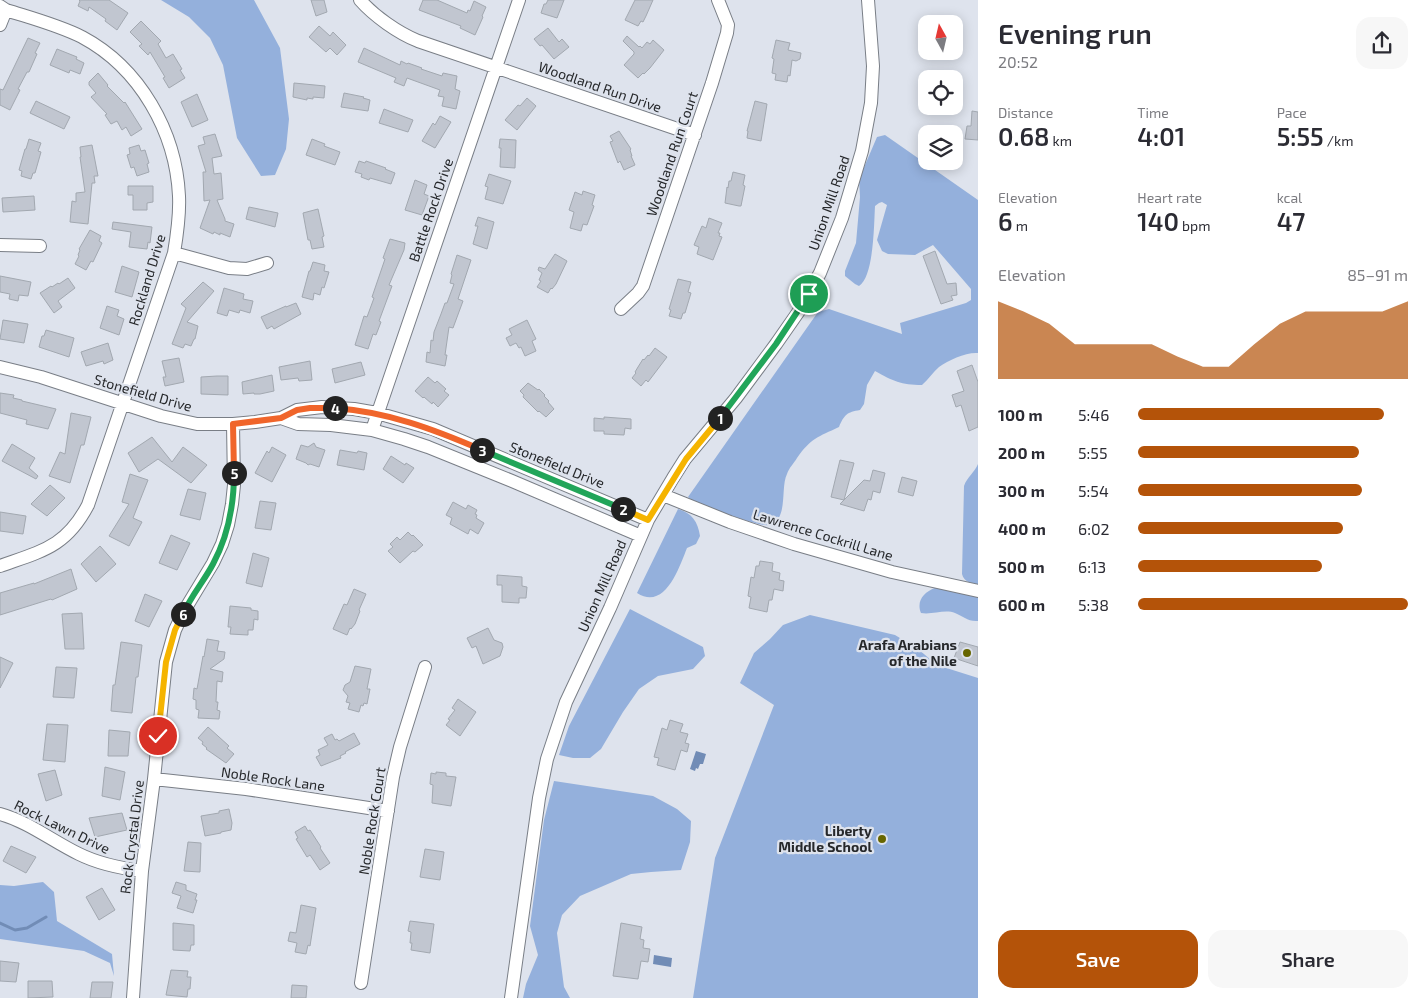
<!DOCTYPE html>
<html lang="en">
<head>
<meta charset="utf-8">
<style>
  :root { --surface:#fff; --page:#f7f7f7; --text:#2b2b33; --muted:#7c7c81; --accent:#b45309 }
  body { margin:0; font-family:"Exo 2",sans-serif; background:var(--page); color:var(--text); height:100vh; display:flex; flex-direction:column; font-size:19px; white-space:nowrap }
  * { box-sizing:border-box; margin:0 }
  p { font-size:16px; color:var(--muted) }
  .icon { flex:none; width:28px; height:28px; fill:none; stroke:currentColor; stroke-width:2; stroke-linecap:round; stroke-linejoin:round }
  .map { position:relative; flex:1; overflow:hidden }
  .details { display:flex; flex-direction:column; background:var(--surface); width:450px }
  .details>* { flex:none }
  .needle { width:32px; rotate:352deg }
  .fabs { position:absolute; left:918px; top:15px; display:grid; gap:10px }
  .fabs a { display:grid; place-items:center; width:45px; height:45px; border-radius:10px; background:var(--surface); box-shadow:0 2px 12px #0003; font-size:25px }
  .pin { position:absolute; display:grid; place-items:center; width:42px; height:42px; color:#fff; margin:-21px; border:2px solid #fff; border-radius:50%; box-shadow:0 1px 5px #0007 }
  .km { position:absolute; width:25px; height:25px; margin:-12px; border-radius:50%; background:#222; color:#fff; font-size:14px; line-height:25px; text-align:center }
  .round { display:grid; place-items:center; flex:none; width:52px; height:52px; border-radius:15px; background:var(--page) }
  .headline { display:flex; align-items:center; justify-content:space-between; height:85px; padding:0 20px }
  h1 { font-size:28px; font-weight:600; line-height:38px }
  .figures { display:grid; grid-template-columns:repeat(3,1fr); gap:8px; height:85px; padding:5px 20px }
  .figures div { display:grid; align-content:center }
  .figures b { font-size:25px; font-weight:600 }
  .figures small { font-size:14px; font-weight:400 }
  .figures p { font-size:14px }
  .chart { height:140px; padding:10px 20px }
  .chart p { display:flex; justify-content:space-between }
  .chart svg { width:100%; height:90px; margin-top:5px; fill:var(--accent); opacity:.7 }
  .cta { display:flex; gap:10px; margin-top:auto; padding:10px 20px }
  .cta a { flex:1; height:58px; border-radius:15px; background:var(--accent); color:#fff; font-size:20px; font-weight:600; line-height:58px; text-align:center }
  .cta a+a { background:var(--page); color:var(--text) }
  ul { padding:0 20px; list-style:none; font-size:16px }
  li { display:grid; grid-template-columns:80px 60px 1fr; align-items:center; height:38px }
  li i { height:12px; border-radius:6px; background:var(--accent) }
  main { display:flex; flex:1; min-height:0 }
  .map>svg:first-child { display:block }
  .forest { fill:#94b0dc }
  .water { fill:#718cb6 }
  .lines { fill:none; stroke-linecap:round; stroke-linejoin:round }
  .stream { stroke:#718cb6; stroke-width:3 }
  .building { fill:#c1c6d0; stroke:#a2a8b0 }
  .minor-casing { stroke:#797e86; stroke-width:14 }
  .minor { stroke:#fff; stroke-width:12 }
  .split-1-casing { stroke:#fff; stroke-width:10 }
  .split-2-casing { stroke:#fff; stroke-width:10 }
  .split-3-casing { stroke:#fff; stroke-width:10 }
  .split-4-casing { stroke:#fff; stroke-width:10 }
  .split-5-casing { stroke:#fff; stroke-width:10 }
  .split-6-casing { stroke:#fff; stroke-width:10 }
  .split-7-casing { stroke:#fff; stroke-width:10 }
  .split-1 { stroke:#22a559; stroke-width:6 }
  .split-2 { stroke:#f5b400; stroke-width:6 }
  .split-3 { stroke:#22a559; stroke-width:6 }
  .split-4 { stroke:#f0652b; stroke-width:6 }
  .split-5 { stroke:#f0652b; stroke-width:6 }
  .split-6 { stroke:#22a559; stroke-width:6 }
  .split-7 { stroke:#f5b400; stroke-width:6 }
  .poi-dot { fill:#676600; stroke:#dee3ed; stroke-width:2 }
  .labels { text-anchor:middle; stroke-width:4.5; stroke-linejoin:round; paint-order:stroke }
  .street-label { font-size:14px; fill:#26282b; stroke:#dee3ed }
  .poi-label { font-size:14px; font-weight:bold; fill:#26282b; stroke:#dee3ed; text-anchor:end }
</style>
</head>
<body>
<main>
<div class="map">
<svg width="978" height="998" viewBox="0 0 978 998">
  <rect width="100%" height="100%" fill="#dee3ed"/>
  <path class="forest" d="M161,0H254L280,48L289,119L286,149L275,175L261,176L237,138L223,65L210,38L189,17Z
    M885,135L978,200V353C966,352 949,360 939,367C933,372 928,380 922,385C901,385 893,381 875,371L867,385L864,404L860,410C847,412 844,415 839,427C818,437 811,438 797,458C794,463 789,468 787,474C780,488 789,520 769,525C757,527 707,506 693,501L688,497L818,312L829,309L902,334L900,323L966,303L971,300V289L933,245L915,255L888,254L882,251L877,240L887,205L882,202L879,203L875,206C874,223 874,277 859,286L855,284L845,276V271L856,243L860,197L859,179L877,137Z
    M978,464V585C971,583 964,582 962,574L964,486C967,477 975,472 978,464Z
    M678,509C692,513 698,522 700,536L696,544L687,548C679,568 665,611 637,593Z
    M935,588L978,596V621C968,622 963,616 955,613C945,609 932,615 921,613C916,601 924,592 935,588Z
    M630,609L703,647L705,656L693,669L658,676L639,689L623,712L601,749L590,758H573L559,755L569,726Z
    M810,615L895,635L918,649L937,665L978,678V998H693L715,858L774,705L740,683L754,653L770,639L783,625Z
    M554,781L653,796L677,809L691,821L690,842L681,870L651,872L631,874L580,896L562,915L557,933L564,987L570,998H523L526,984L538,955L530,926L544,820Z
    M43,882L54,892L57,921L112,954L114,976L110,963L84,951L0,939V885L14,886Z"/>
  <path class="water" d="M696,751L706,754L703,764H700L698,769L696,768L695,771L690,769Z
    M654,955L672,958L671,967L653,964Z"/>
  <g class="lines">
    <path class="stream" d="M0,923L15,930L27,928L46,917"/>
  </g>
  <path class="building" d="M79,0H109L128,13L117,30L105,21L106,19L89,7L88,11L78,6L80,1Z
    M311,0H324L327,12L316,16Z
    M423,0H437L467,13L468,10L470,11L474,1L486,7L482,16L483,17L475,35L460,28L461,26L419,10Z
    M548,0H564L557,18L541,13L544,4H546Z
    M635,0H653L646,16L643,22L641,21L638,26L625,20Z
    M141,21L161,41L158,44L166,58L173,54L182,69L180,70L185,78L169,88L163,78L165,77L150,52L148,55L139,46L142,44L130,32Z
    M319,26L330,36L333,32L346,45L337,55L330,48L326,52L309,37Z
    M548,28L559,42L562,39L569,47L554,59L542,45L540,46L534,39Z
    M627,36L639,47L640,46L642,48L647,42L650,44L653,40L664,50L650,68L644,74L643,73L638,78L624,65L634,54V52L623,41Z
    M28,38L40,43L35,53L37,54L29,72H27L18,89L20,90L10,110L0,105V89L3,90Z
    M776,40L790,43L788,50L801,53L800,59L796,61L792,60L790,76L788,75L787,82L775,80L776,74L772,73L774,59L772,58Z
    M364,48L400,65L401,61L407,64L408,63L422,68L421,69L442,76L443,73L457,76L455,89L460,91L456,109L442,106L444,97L438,96L440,90L407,78L404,86L394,82L396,78L358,62Z
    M57,49L77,57L76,59L84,63L80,74L70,70L69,73L50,65Z
    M98,73L108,85L107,86L124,103L125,102L142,129L131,136L126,127L122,130L117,121L111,124L105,115L107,114L91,97L96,93L89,85V82Z
    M294,83L325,86L324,98L313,97V99L307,98V100L293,97Z
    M344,93L364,97L363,98L370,100L368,111L341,107Z
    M197,94L208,120L192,127L181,102Z
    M527,98L536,106L517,130L505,120L518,105L520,106Z
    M36,101L70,117L64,129L30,113Z
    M755,101L767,104L761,141L747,138L748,131H747Z
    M384,109L413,120L408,132L379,123Z
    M972,111L978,112V140L965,139L967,126H971Z
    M440,116L451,122L435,148L422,141L433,123L435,125Z
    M619,131L631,149L630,150L632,156H631L635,165L624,170L620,161L618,163L610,142L613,141L610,136Z
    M215,134L222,156L212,158L214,174L221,173L223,199L217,200L225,219V221L234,224L230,237L220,233V235L214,232L213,234L200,228L210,200L204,201L203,172H206L198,146L205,144L203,137Z
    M29,139L41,143L38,151L41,152L35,173H33L31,179L21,176L22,171L19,170L25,149H26Z
    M312,139L325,144L324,146L340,152L335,165L306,155Z
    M500,139L516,140L515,168L500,167L501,148H499Z
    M92,145L98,176H94L95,183H92L88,224L70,222L72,201L76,202V193L85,192L80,157H81L80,147Z
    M139,145L141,151L145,150L149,163L147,164L149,172L137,176L134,167L131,168L127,155L130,154L129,148Z
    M359,161L365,163L366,161L386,168L385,169L395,173L391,184L370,178L369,180L361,177L362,174L355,172Z
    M733,172L745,175L743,185L745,186L741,206H739L725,203L727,187L728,188L729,181H731Z
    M489,174L511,181L503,204L485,199L488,187L485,186Z
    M415,180L427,185L424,194L429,196L422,215L405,210Z
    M128,186H153V202L147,203V210H133V195H128Z
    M583,191L595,195L592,205L594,206L587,225L583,224L581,231L570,228L574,212L569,210L575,192L582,195Z
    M34,196L35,210L3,212L2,198Z
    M249,207L278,213L275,227L246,219Z
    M318,209L324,236L322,237L324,247L312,249L310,240H308L303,213Z
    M478,217L494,222L487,249L473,244L478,226H475Z
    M709,218L722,223L718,233H720L719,236L722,237L713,260L697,254L699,247L694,245L702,226L706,228Z
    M113,222L152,227L150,243L148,242L147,249L129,247L131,232L112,229Z
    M90,230L101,236L99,241L102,243L93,262L91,261L86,270L75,264L79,256L78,255L80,250L79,249Z
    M390,239L405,243L404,250L389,285L392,286L379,321L381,322L376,335L373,334L368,349L355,345L364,316L367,317L374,298L372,297L385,259L383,258Z
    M935,251L947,284L956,283L957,295L951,296L953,300L941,304L923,256Z
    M555,254L567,261L556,284L552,289L551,288L548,293L537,287L541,281L539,280L542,273L538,270L539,267L545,269Z
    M457,255L471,260L458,299L463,301L453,328L449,327L445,355H447L445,366L426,362L427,352L430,353L431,340L433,341L434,332L441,314L445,303H447L454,284L450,283L452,275L451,274Z
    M313,262L325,265L324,271L329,272L324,288L322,287L320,295L314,293L313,300L302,297L309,271H310Z
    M122,266L139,272L132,297L115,292Z
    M0,276L31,282L28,296L19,295L18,301L9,299L10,294L0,292Z
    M68,278L75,288L58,301L62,307L54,313L40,293L51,286L52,287L58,283L59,284Z
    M678,279L691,282L688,292L691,293L685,313H683L681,319L669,316L671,310L669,309Z
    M203,282L214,291L187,322L198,326L195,339H194L191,346L185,344L183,348L172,344L186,308L181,304Z
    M224,288L244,294L243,299L253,301L250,313L240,310L239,313L229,310L227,316L217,313Z
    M296,303L301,314L274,329L272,326L267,329L261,317L286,306V307Z
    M107,306L119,310L117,316L124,319L119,335L100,328Z
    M3,320L28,324L24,343L0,339Z
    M527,320L536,339L532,341L536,351L525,356L521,347L519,348L516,343L510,346L506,338L512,335L509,329Z
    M46,330L74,338L69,357L39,347L42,336H44Z
    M108,343L113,360L104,364L103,361L86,366L81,352Z
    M655,348L667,357L648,382L646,380L641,386L632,378L636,373L635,372L638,367L643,359L644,360L648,355L649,356Z
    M179,358L184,382L165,386L163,377H166L162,361Z
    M310,361L312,380L299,381L298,378L281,380L279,367Z
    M361,362L365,375L335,383L332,369Z
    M972,365L978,382V427L969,431L961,405L956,407L952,395L964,391L957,371Z
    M272,375L274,391L260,394H254V393L243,394L242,382Z
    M217,376H228V395L201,394V377Z
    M428,377L435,383L437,381L446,389L444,391L449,395L438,407L433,402L432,404L424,397L423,398L415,391Z
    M528,383L538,390L539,389L545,395L544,396L549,401L548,402L554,409L546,417L539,411L538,412L523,397L524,395L520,391Z
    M0,393L14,395L13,398L22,400V401L56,409L48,429L26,424L27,420L0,413Z
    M71,413L91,417L84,445H81L70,483L49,476L60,452L65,454Z
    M604,417L631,419V429L625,428L624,435L604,434V431H594V418L604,419Z
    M152,437L172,462L183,447L207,465L191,483L158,459L139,472L128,453Z
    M314,443L316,447L325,450L319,467L310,464L308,465L306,463L296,459L301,445L308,447Z
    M12,444L35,458L29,468L38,476L36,479L2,461Z
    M272,447L286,455L272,482L255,473L267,451L269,453Z
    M340,450L357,453L358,451L367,453L364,470L337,465Z
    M391,456L405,465L406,463L414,468L403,483L383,469Z
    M840,460L854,463L844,500L864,480L870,481L873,470L885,473L880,493L873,491L871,500L868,499L864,511L840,504L844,500L831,497Z
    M130,474L148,480L133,518L142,522L129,546L109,536L129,504L122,502Z
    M902,477L917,481L913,496L898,492Z
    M50,485L65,498L47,516L31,504Z
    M188,489L206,493L200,520L180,515Z
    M260,501L276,503L271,530L255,528Z
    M453,502L466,509L468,505L477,510L475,514L477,515L476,518L484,523L478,534L470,529L468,534L450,524L452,518L446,515Z
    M0,512L26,516L23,534L0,531Z
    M408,532L412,536L413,535L423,545L415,552L413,551L400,563L388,551L393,547L390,544L397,537L400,540Z
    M171,535L190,543L177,570L159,563Z
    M100,546L116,564L96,582L81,564Z
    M253,553L269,558L262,587L246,583Z
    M760,561L773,563L772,571L780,573L779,580L784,581L783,591L774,589L772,600H769L767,612L749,608L751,597L748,596L751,577L754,578L756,566H759Z
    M71,569L77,589L52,600L51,599L0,615V593L34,583V584Z
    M497,575L522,577V586L527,587L526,598H519V603L502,602V585H497Z
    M354,589L366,594L359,610L360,611L355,624L351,629L350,628L347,635L333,629L344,604L347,605Z
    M145,594L162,601L149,627L135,621Z
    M230,606L251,608V610L258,611V620L254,619L253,630H248V635L230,634L231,627H228Z
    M82,613L84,649H65L62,614Z
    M488,628L494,640L502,643L503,647L500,656L483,664L476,646L472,648L467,638Z
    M207,639L219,641L217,651L225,652L224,659L210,669L223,672L222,682L217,681L216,702H218L217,710L220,711L219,719L198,718L199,710L196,709V700L193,699L194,688L197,689L203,656L204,657Z
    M121,642L142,645L138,677H136L132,713L111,711L113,685H115Z
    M960,642L978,647V666L954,658Z
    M0,657L13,663L0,688Z
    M355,666L371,669L367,689H370L367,704L364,703L363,706L361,705L359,712L348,709L350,703L346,702L348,696L343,690L345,685L350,682Z
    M56,667L77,668L74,698L53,697Z
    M458,699L476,712L460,736L446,725L450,720L448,719L455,710L452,708Z
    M670,720L683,724L680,732L688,734L685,743L689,744L687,752L681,750L675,770L657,765L659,758L654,757L662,728L667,730Z
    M47,724L68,725L65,762L43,760Z
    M208,727L229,746L227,748L234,754L226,763L206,749L207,748L202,744L203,742L198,738Z
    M109,730L130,732L128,756H108Z
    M354,733L360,744L345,752L346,753L340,756L341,758L321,766L316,757L320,755L318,750L328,745L324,738L332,734L335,740L337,739L339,741Z
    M105,767L125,772L120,800L102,796Z
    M55,770L62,795L46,801L38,774Z
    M436,772L446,773V776L456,777L451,806L432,803L433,785L430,784L431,773L436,774Z
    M229,809L232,823L231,830L221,832V833L205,836L201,816L219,813V811Z
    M122,813L127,830L95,837L89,818Z
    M305,826L308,831L310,830L321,847L320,848L330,863L320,870L310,855L307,857L296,839L298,838L295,832Z
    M188,842L201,843L200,872L184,871Z
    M11,846L36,857L26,873L3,861Z
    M425,849L444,852L440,880L420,877Z
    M176,882L186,885V890L197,894L195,900H197L193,913L177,908L181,896L172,893Z
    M102,888L115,910L99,920L86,897Z
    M301,905L316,908L310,946L308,945L306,954L295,952L297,943L288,941L290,932L296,933Z
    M410,921L434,924L430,953L411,950L412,943H410L411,932L408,931Z
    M173,923L194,925V945H191L190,951L173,950Z
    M621,923L642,927L640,939L644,940L643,948L650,949L648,962L641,961L638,979L613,976Z
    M0,961L19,963L16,982L0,981Z
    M171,970L188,971L187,977H191L190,989H188L187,997L166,995Z
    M28,981H52L53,997L28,998Z
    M92,982H113L111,998H90Z
    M292,985L307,986L306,998H291Z"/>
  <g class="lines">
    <defs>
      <path id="minor" d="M360,0C374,16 398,33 418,41L695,135
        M0,6L6,10C31,18 58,25 82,37C140,68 176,132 179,196C180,216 177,235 174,253L88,505C66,547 42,551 0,566
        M0,25L6,10
        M0,245L40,246
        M174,253L229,268L247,269L267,263
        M621,309L638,293L643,286L712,83L727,33L728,25L718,0
        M0,367L41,377L161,416L197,424H233L255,422L281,418L297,410L322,407L354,409L377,413L433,429L648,520
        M281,418L298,424L331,425L372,430L404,439L428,447L512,481L641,536
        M372,430L519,0
        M663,495L730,522L794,544L892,572L978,591
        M154,779L246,789L388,811
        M0,814C29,822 52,841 79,854C99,864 119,868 142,871
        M361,983L393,777L400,747L425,667
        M133,998L142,871L154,779L166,662L175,630L184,611L213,563L222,544L228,525L232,504L234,485L233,424
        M511,998L539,798L547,759L566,702L610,608L648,520L673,478L685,459L736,398L776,344L799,311L820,273L842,218L862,151L871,103L873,66L868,0"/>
    </defs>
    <use href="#minor" class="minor-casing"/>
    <use href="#minor" class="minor"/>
  </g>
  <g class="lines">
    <defs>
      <path id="split-1" d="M720,418L776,344L809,294"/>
      <path id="split-2" d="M623,509L648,520L686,459L720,418"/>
      <path id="split-3" d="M482,450L623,509"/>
      <path id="split-4" d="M335,408C388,412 433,429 482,450"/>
      <path id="split-5" d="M234,473L233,424L281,418L297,410L310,408H335"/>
      <path id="split-6" d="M183,614C191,596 204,581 213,564C228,536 234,504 234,473"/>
      <path id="split-7" d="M158,736L166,662L175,630L183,614"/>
    </defs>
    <use href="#split-1" class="split-1-casing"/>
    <use href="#split-2" class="split-2-casing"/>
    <use href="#split-3" class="split-3-casing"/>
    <use href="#split-4" class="split-4-casing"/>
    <use href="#split-5" class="split-5-casing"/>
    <use href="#split-6" class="split-6-casing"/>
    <use href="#split-7" class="split-7-casing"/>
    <use href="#split-1" class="split-1"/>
    <use href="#split-2" class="split-2"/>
    <use href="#split-3" class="split-3"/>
    <use href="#split-4" class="split-4"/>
    <use href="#split-5" class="split-5"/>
    <use href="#split-6" class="split-6"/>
    <use href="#split-7" class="split-7"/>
  </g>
  <g class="poi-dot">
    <circle cx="967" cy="653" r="5"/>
    <circle cx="882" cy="839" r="5"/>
  </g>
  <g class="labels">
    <g class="street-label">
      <text transform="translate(600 87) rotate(19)" y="5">Woodland Run Drive</text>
      <text transform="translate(672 154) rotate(-71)" y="5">Woodland Run Court</text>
      <text transform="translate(829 203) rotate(-71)" y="5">Union Mill Road</text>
      <text transform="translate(431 210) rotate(-71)" y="5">Battle Rock Drive</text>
      <text transform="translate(147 280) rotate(-73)" y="5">Rockland Drive</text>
      <text transform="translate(143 393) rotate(16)" y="5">Stonefield Drive</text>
      <text transform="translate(557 465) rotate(22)" y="5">Stonefield Drive</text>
      <text transform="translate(823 535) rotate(17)" y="5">Lawrence Cockrill Lane</text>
      <text transform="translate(602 586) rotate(-66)" y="5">Union Mill Road</text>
      <text transform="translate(273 779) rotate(8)" y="5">Noble Rock Lane</text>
      <text transform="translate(372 821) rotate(-81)" y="5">Noble Rock Court</text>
      <text transform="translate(62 827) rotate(26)" y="5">Rock Lawn Drive</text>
      <text transform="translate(132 837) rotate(-83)" y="5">Rock Crystal Drive</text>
    </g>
    <g class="poi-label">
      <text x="957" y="650">Arafa Arabians<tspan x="957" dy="16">of the Nile</tspan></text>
      <text x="872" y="836">Liberty<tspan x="872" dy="16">Middle School</tspan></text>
    </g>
  </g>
</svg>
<div class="fabs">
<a><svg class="needle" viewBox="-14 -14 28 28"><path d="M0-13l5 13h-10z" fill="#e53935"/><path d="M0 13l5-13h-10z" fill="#7c7c81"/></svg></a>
<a><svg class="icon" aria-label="locate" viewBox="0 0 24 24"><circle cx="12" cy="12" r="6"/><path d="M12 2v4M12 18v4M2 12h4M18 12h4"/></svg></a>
<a><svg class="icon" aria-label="layers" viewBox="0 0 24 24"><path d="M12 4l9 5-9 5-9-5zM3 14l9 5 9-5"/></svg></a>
</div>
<div class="pin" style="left:809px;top:294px;background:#1e9e55"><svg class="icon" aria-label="arrive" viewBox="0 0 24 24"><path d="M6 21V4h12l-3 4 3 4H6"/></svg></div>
<div class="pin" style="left:158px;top:736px;background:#d93025"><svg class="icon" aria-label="check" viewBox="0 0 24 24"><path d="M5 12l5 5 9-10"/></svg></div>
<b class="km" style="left:720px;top:418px">1</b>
<b class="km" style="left:623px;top:509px">2</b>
<b class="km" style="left:482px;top:450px">3</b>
<b class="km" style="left:335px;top:408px">4</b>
<b class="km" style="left:234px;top:473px">5</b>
<b class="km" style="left:183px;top:614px">6</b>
</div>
<section class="details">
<div class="headline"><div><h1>Evening run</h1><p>20:52</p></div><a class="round"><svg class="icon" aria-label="share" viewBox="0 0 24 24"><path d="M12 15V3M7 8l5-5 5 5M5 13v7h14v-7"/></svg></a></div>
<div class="figures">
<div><p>Distance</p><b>0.68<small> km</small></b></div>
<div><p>Time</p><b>4:01</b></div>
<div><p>Pace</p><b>5:55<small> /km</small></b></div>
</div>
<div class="figures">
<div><p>Elevation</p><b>6<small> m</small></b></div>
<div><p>Heart rate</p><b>140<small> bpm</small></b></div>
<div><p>kcal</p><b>47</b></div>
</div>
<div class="chart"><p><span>Elevation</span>85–91 m</p>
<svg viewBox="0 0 160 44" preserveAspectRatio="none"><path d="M0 44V6L10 11L20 17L30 27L40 27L50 27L60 27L70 33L80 38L90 38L100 27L110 17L120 11L130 11L140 11L150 11L160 6V44z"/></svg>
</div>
<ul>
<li><b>100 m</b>5:46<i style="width:91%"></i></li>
<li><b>200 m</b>5:55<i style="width:82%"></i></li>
<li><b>300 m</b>5:54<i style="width:83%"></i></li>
<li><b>400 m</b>6:02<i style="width:76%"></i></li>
<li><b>500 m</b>6:13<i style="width:68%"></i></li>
<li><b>600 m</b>5:38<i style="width:100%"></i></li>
</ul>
<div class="cta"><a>Save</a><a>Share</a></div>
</section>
</main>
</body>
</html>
